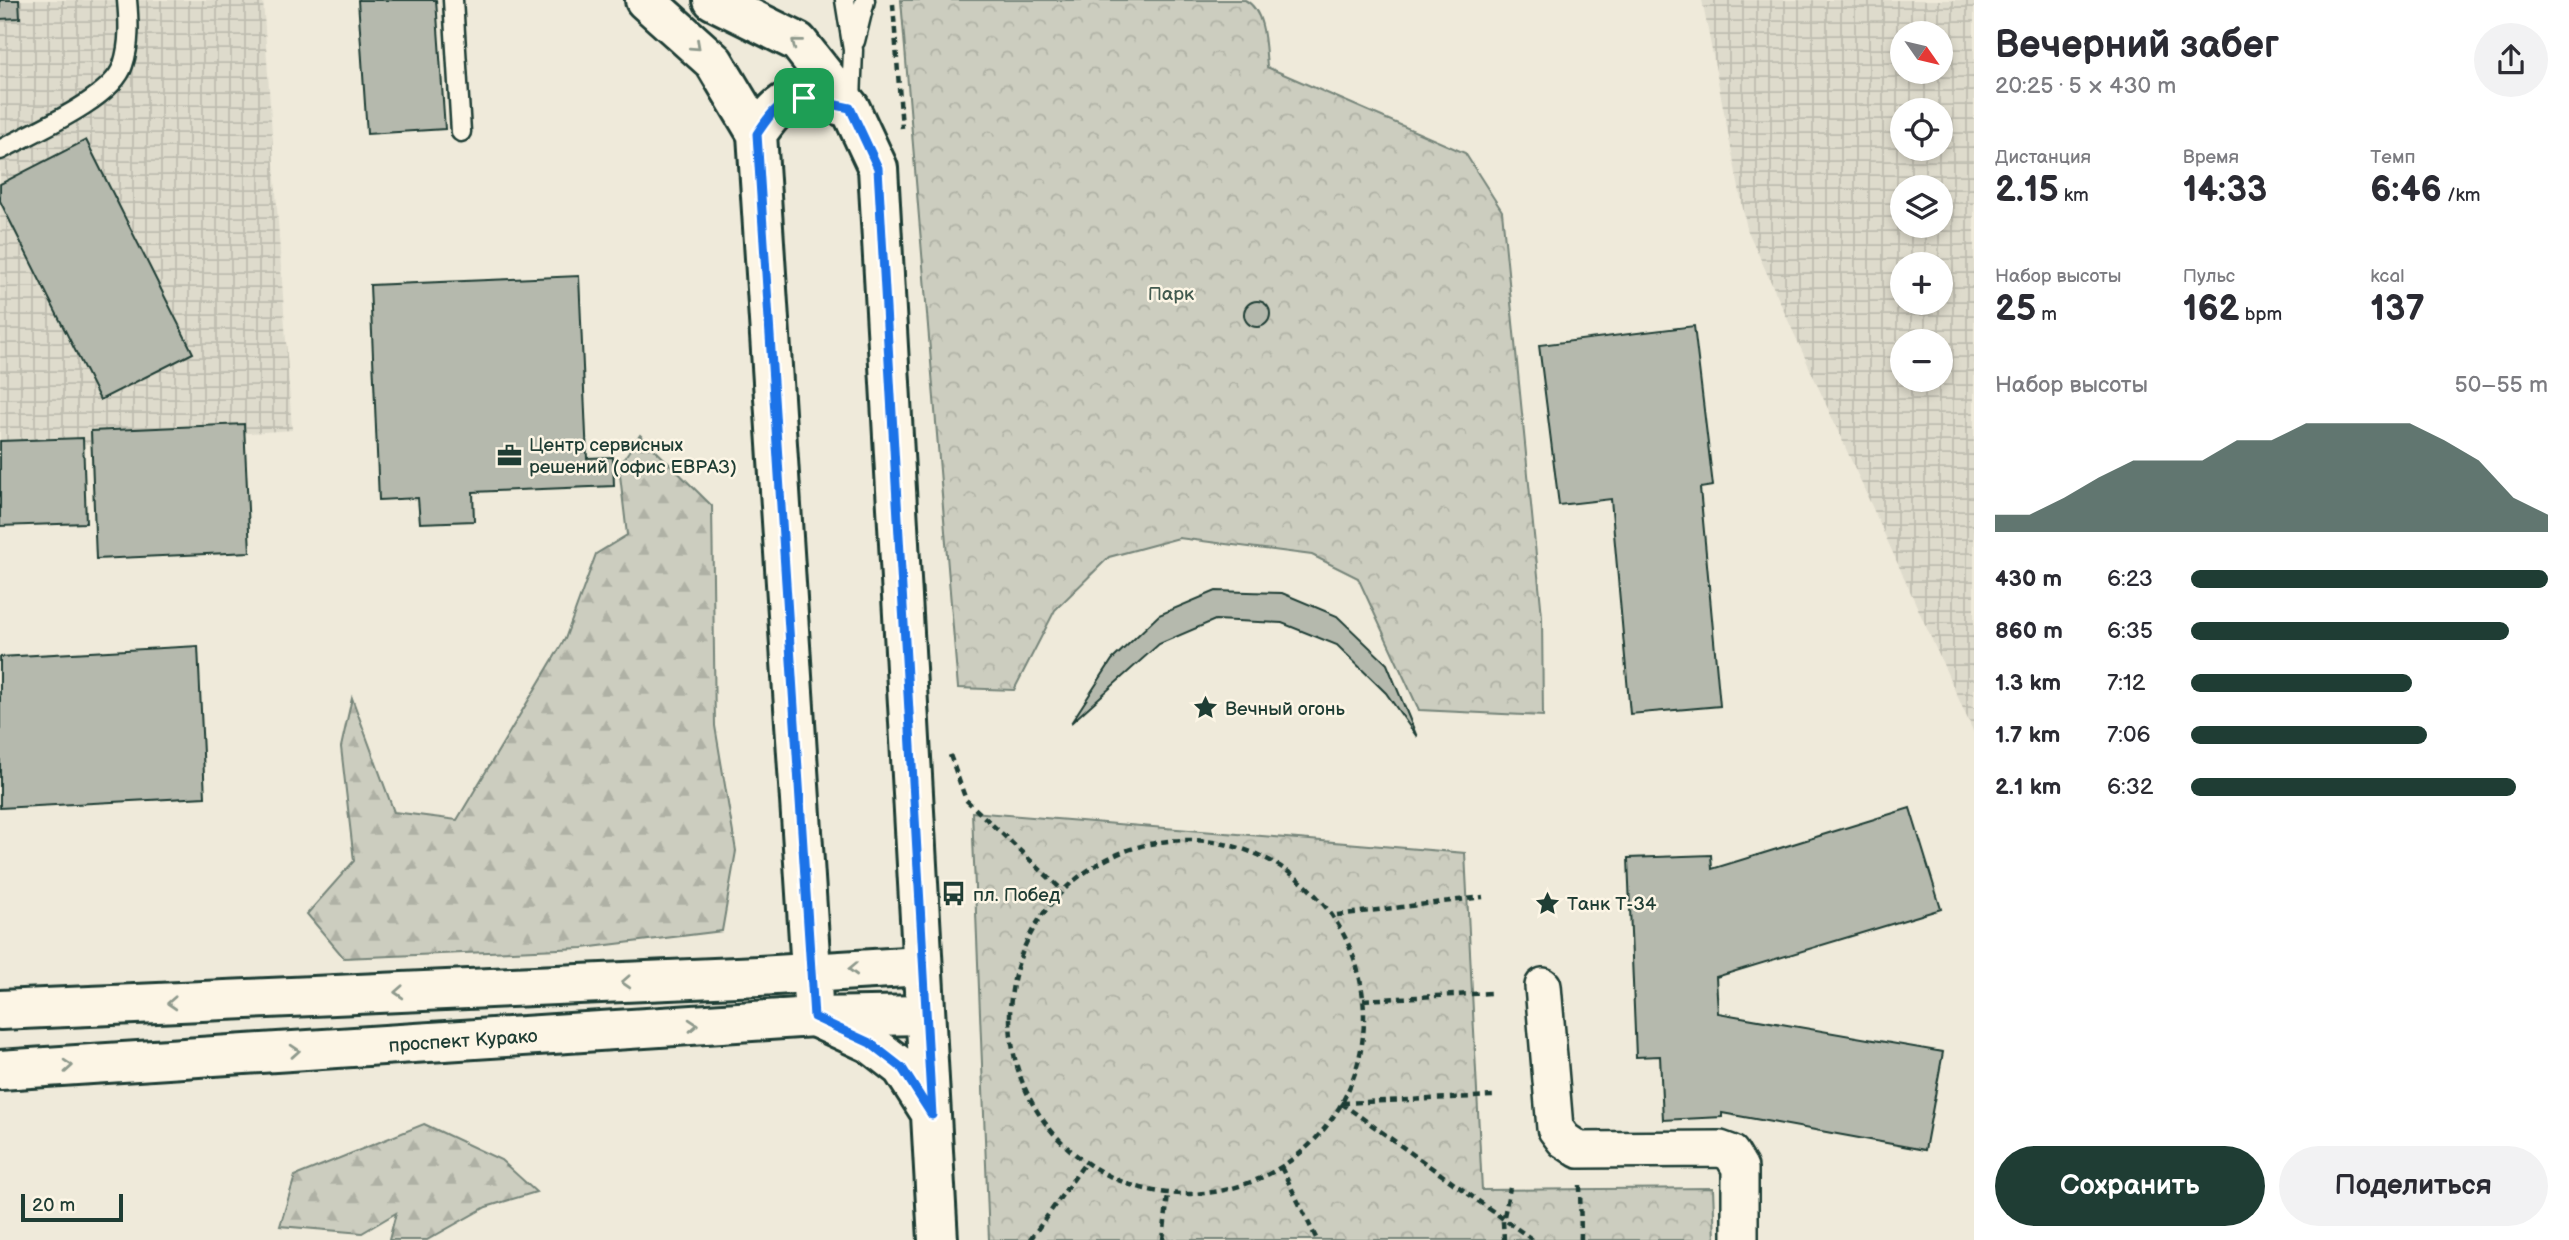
<!DOCTYPE html>
<html lang="ru">
<head>
<meta charset="utf-8">
<style>
  :root { --surface:#fff; --page:#f2f2f3; --text:#2b2b33; --muted:#7c7c81; --accent:#1f3d34 }
  body { margin:0; font-family:"Balsamiq Sans",sans-serif; background:var(--page); color:var(--text); height:100vh; display:flex; flex-direction:column; font-size:26px; white-space:nowrap }
  * { box-sizing:border-box; margin:0 }
  p { font-size:23px; color:var(--muted) }
  .icon { flex:none; width:38px; height:38px; fill:none; stroke:currentColor; stroke-width:2; stroke-linecap:round; stroke-linejoin:round }
  .map { position:relative; flex:1; overflow:hidden }
  .details { display:flex; flex-direction:column; background:var(--surface); width:595px }
  .details>* { flex:none }
  .needle { width:46px; rotate:124deg }
  .buttons { position:absolute; left:1890px; top:21px; display:grid; gap:14px }
  .buttons a { display:grid; place-items:center; width:63px; height:63px; border-radius:50%; background:var(--surface); box-shadow:0 4px 10px #0003; font-size:35px }
  .scale { position:absolute; left:21px; bottom:18px; width:102px; box-sizing:border-box; padding-left:7px; border:4px solid #1f3d34; border-top:0; font-size:19px; line-height:24px; white-space:nowrap; color:#1f3d34; -webkit-text-stroke:5px #fcf5e5; paint-order:stroke }
  .pin { position:absolute; display:grid; place-items:center; width:60px; height:60px; color:#fff; margin:-30px; border-radius:14px; box-shadow:0 4px 10px #0006 }
  .round { display:grid; place-items:center; flex:none; width:74px; height:74px; border-radius:37px; background:var(--page) }
  .summary { display:flex; align-items:center; justify-content:space-between; height:119px; padding:0 21px }
  h1 { font-size:38px; font-weight:700; line-height:52px }
  .metrics { display:grid; grid-template-columns:repeat(3,1fr); gap:10px; height:119px; padding:7px 21px }
  .metrics div { display:grid; align-content:center }
  .metrics b { font-size:35px; font-weight:700 }
  .metrics small { font-size:19px; font-weight:400 }
  .metrics p { font-size:19px }
  .chart { height:196px; padding:14px 21px }
  .chart p { display:flex; justify-content:space-between }
  .chart svg { width:100%; height:126px; margin-top:7px; fill:var(--accent); opacity:.7 }
  .primary-button { display:flex; gap:14px; margin-top:auto; padding:14px 21px }
  .primary-button a { flex:1; height:80px; border-radius:42px; background:var(--accent); color:#fff; font-size:28px; font-weight:700; line-height:80px; text-align:center }
  .primary-button a+a { background:var(--page); color:var(--text) }
  ul { padding:0 21px; list-style:none; font-size:23px }
  li { display:grid; grid-template-columns:112px 84px 1fr; align-items:center; height:52px }
  li i { height:18px; border-radius:9px; background:var(--accent) }
  main { display:flex; flex:1; min-height:0 }
  .map>svg:first-child { display:block }
  .industrial { fill:url(#industrial-grid); fill-rule:evenodd }
  .forest { fill:url(#forest-firs); stroke:#76857a; stroke-width:2 }
  .park { fill:url(#park-crowns); stroke:#76857a; stroke-width:2 }
  .building { fill:#b5b9ad; stroke:#1f3d34; stroke-width:2 }
  .lines { fill:none; stroke-linecap:round; stroke-linejoin:round }
  .lane-casing { stroke:#1f3d34; stroke-width:23 }
  .street-casing { stroke:#1f3d34; stroke-width:40 }
  .secondary-casing { stroke:#1f3d34; stroke-width:44 }
  .primary-casing { stroke:#1f3d34; stroke-width:44 }
  .path { stroke:#1f3d34; stroke-width:4.5; stroke-dasharray:7 5; stroke-linecap:butt }
  .lane { stroke:#fcf5e5; stroke-width:18 }
  .street { stroke:#fcf5e5; stroke-width:35 }
  .secondary { stroke:#fcf5e5; stroke-width:38 }
  .primary { stroke:#fcf5e5; stroke-width:38 }
  .oneway { stroke:#8e998c }
  .route-casing { stroke:#fff; stroke-width:14 }
  .route { stroke:#1a73e8; stroke-width:9 }
  .labels { text-anchor:middle; stroke-width:5; stroke-linejoin:round; paint-order:stroke }
  .park-label { font-size:19px; fill:#425a50; stroke:#fcf5e5 }
  .poi-label { font-size:19px; fill:#1f3d34; stroke:#fcf5e5; text-anchor:start }
  .street-label { font-size:19px; fill:#1f3d34; stroke:#fcf5e5 }
</style>
</head>
<body>
<main>
<div class="map">
<svg width="1974" height="1240" viewBox="0 0 1974 1240">
  <defs>
    <pattern id="industrial-grid" width="8" height="8" patternUnits="userSpaceOnUse" patternTransform="scale(1.75)"><rect width="8" height="8" fill="#dedbcc"/><path d="M0 4h8M4 0v8" fill="none" stroke="#bebdb0"/></pattern>
    <pattern id="forest-firs" width="22" height="20" patternUnits="userSpaceOnUse" patternTransform="scale(1.75)"><rect width="22" height="20" fill="#cccdbf"/><path d="M5 1l3.5 6h-7zM16 11l3.5 6h-7z" fill="#afb1a5"/></pattern>
    <pattern id="park-crowns" width="20" height="18" patternUnits="userSpaceOnUse" patternTransform="scale(1.75)"><rect width="20" height="18" fill="#cccdbf"/><path d="M2 6a3 3 0 1 1 6 0M12 15a3 3 0 1 1 6 0" fill="none" stroke="#afb1a5"/></pattern>
  </defs>
  <rect width="100%" height="100%" fill="#efeada"/>
  <filter id="ink" filterUnits="userSpaceOnUse"><feTurbulence type="fractalNoise" baseFrequency=".0143" numOctaves="2"/><feDisplacementMap in="SourceGraphic" scale="14" xChannelSelector="R" yChannelSelector="G"/><feConvolveMatrix kernelMatrix="1 2 1 2 8 2 1 2 1" color-interpolation-filters="sRGB"/></filter>
  <g filter="url(#ink)">
    <path class="industrial" d="M0,0H263L292,430L0,450Z
      M1702,0H1974V733L1747,229ZM1902,33H1941V72H1902ZM1902,110H1941V149H1902ZM1902,187H1941V226H1902ZM1902,264H1941V303H1902ZM1902,341H1941V380H1902Z"/>
    <path class="forest" d="M640,435L712,506L715,726L736,851L722,931L583,948L344,958L307,914L354,861L341,747L352,698L394,812L457,820L565,639L596,554L627,535L619,466Z
      M424,1124L501,1160L536,1192L486,1207L427,1240H389L396,1213L362,1233L280,1226L295,1176Z"/>
    <path class="park" d="M901,0H1245C1266,11 1265,47 1267,67L1465,153L1502,211L1542,616L1543,716L1419,710L1358,578L1312,555L1179,538L1109,557L1055,610L1014,690L958,688Z
      M972,812L1465,853L1482,1190L1713,1188L1715,1240H989Z"/>
    <path class="building" d="M0,0H19L20,18L0,19Z
      M358,0H436L445,129L367,134Z
      M86,140L193,353L100,400L0,201V184Z
      M579,276L587,458L613,457L614,486L473,492L474,521L420,523L418,498L379,500L370,285Z
      M1244 314a13 13 0 1 1 26 0a13 13 0 1 1-26 0Z
      M1694,326L1713,486L1700,488L1720,706L1630,714L1611,499L1559,505L1539,345Z
      M244,424L250,552L96,559L91,431Z
      M83,438L86,523L0,526V441Z
      M1216,591L1282,593L1337,616L1387,664L1417,737L1386,693L1337,645L1282,623L1215,620L1159,644L1071,723L1112,660L1159,615Z
      M198,646L205,797L0,808V657Z
      M1910,808L1941,909L1716,977L1718,1013L1943,1052L1925,1150L1722,1113V1117L1663,1120L1660,1056L1636,1057L1628,858L1711,855L1712,869Z"/>
    <g class="lines">
      <defs>
        <path id="lane" d="M453,0L461,132
          M845,0L853,50L851,101
          M855,41L865,0
          M0,150C31,133 113,99 123,65C130,44 129,22 127,0"/>
        <path id="street" d="M1543,986L1555,1128L1564,1140L1579,1150L1720,1149L1731,1153L1740,1168V1240"/>
        <g id="secondary">
          <path d="M0,1010L759,976L922,966"/>
          <path id="s1" d="M0,1070L814,1017L925,1015"/>
        </g>
        <path id="primary" d="M645,0L714,62L757,134L814,1017L870,1043L902,1068L930,1112
          M713,0L798,42L850,108L878,168L938,1240
          M757,134C790,86 797,96 850,108"/>
      </defs>
      <use href="#lane" class="lane-casing"/>
      <use href="#street" class="street-casing"/>
      <use href="#secondary" class="secondary-casing"/>
      <use href="#primary" class="primary-casing"/>
      <path class="path" d="M893,4L902,128
        M950,755L966,800L1061,889
        M1010 1017a177 177 0 1 1 354 0a177 177 0 1 1-354 0Z
        M1337,915L1483,897
        M1363,1000L1490,993
        M1341,1103L1533,1240
        M1342,1103L1494,1096
        M1281,1167L1317,1240
        M1580,1185L1581,1240
        M1030,1240L1085,1163
        M1163,1240L1168,1194
        M1504,1240L1503,1221L1510,1188"/>
      <use href="#lane" class="lane"/>
      <use href="#street" class="street"/>
      <use href="#secondary" class="secondary"/>
      <use href="#primary" class="primary"/>
    </g>
    <defs><path id="oneway-chevron" d="M-2-3.5L2.5 0L-2 3.5" fill="none" stroke-width="1.6" stroke-linecap="round" stroke-linejoin="round" transform="scale(1.75)"/></defs>
    <g class="oneway">
      <use href="#oneway-chevron" transform="translate(796 43) rotate(-141)"/>
      <use href="#oneway-chevron" transform="translate(696 46) rotate(42)"/>
      <use href="#oneway-chevron" transform="translate(853 969) rotate(178)"/>
      <use href="#oneway-chevron" transform="translate(626 982) rotate(177)"/>
      <use href="#oneway-chevron" transform="translate(399 992) rotate(177)"/>
      <use href="#oneway-chevron" transform="translate(172 1003) rotate(177)"/>
      <use href="#oneway-chevron" transform="translate(693 1025) rotate(-4)"/>
      <use href="#oneway-chevron" transform="translate(295 1051) rotate(-4)"/>
      <use href="#oneway-chevron" transform="translate(68 1066) rotate(-4)"/>
    </g>
  </g>
  <g class="lines" filter="url(#ink)">
    <defs>
      <path id="route" d="M804,98L850,108L878,168L932,1115L902,1068L870,1043L814,1017L757,134C771,113 778,101 804,98Z"/>
    </defs>
    <use href="#route" class="route-casing"/>
    <use href="#route" class="route"/>
  </g>
  <defs>
    <symbol id="office-bare" viewBox="-9 -9 18 18"><path d="M-6-3h4V-5.5h4V-3h4V5H-6ZM-1-4.5V-3h2v-1.5ZM-6 0V1H6V0Z" fill="#1f3d34" stroke="#fcf5e5" stroke-width="2.5" paint-order="stroke"/></symbol>
    <symbol id="sight-bare" viewBox="-9 -9 18 18"><path d="M0-6L1.8-2.2L6-1.7L2.9 1.2L3.7 5.4L0 3.3L-3.7 5.4L-2.9 1.2L-6-1.7L-1.8-2.2Z" fill="#1f3d34" stroke="#fcf5e5" stroke-width="2.5" paint-order="stroke"/></symbol>
    <symbol id="bus-bare" viewBox="-9 -9 18 18"><path d="M-5-6H5V4H4V6H2V4H-2V6H-4V4H-5ZM-3.5-4V0h7V-4ZM-3.5 1.2v1.5H-2V1.2ZM2 1.2v1.5H3.5V1.2Z" fill="#1f3d34" stroke="#fcf5e5" stroke-width="2.5" paint-order="stroke"/></symbol>
  </defs>
  <g fill-rule="evenodd">
    <use href="#office-bare" x="492" y="438" width="35" height="35"/>
    <use href="#sight-bare" x="1188" y="690" width="35" height="35"/>
    <use href="#bus-bare" x="936" y="876" width="35" height="35"/>
    <use href="#sight-bare" x="1530" y="886" width="35" height="35"/>
  </g>
  <g class="labels">
    <g class="park-label">
      <text x="1171" y="300">Парк</text>
    </g>
    <g class="poi-label">
      <text x="529" y="451">Центр сервисных<tspan x="529" dy="22">решений (офис ЕВРАЗ)</tspan></text>
      <text x="1225" y="715">Вечный огонь</text>
      <text x="973" y="901">пл. Побед</text>
      <text x="1567" y="910">Танк Т-34</text>
    </g>
    <g class="street-label">
      <text dy="7" stroke="none"><textPath href="#s1" startOffset="464">проспект Курако</textPath></text>
    </g>
  </g>
</svg>
<div class="buttons">
<a><svg class="needle" viewBox="-14 -14 28 28"><path d="M0-13l5 13h-10z" fill="#e53935"/><path d="M0 13l5-13h-10z" fill="#7c7c81"/></svg></a>
<a><svg class="icon" aria-label="locate" viewBox="0 0 24 24"><circle cx="12" cy="12" r="6"/><path d="M12 2v4M12 18v4M2 12h4M18 12h4"/></svg></a>
<a><svg class="icon" aria-label="layers" viewBox="0 0 24 24"><path d="M12 4l9 5-9 5-9-5zM3 14l9 5 9-5"/></svg></a>
<a>+</a>
<a>−</a>
</div>
<div class="scale">20 m</div>
<div class="pin" style="left:804px;top:98px;background:#1e9e55"><svg class="icon" aria-label="arrive" viewBox="0 0 24 24"><path d="M6 21V4h12l-3 4 3 4H6"/></svg></div>
</div>
<section class="details">
<div class="summary"><div><h1>Вечерний забег</h1><p>20:25 · 5 × 430 m</p></div><a class="round"><svg class="icon" aria-label="share" viewBox="0 0 24 24"><path d="M12 15V3M7 8l5-5 5 5M5 13v7h14v-7"/></svg></a></div>
<div class="metrics">
<div><p>Дистанция</p><b>2.15<small> km</small></b></div>
<div><p>Время</p><b>14:33</b></div>
<div><p>Темп</p><b>6:46<small> /km</small></b></div>
</div>
<div class="metrics">
<div><p>Набор высоты</p><b>25<small> m</small></b></div>
<div><p>Пульс</p><b>162<small> bpm</small></b></div>
<div><p>kcal</p><b>137</b></div>
</div>
<div class="chart"><p><span>Набор высоты</span>50–55 m</p>
<svg viewBox="0 0 160 44" preserveAspectRatio="none"><path d="M0 44V38L10 38L20 32L30 25L40 19L50 19L60 19L70 12L80 12L90 6L100 6L110 6L120 6L130 12L140 19L150 32L160 38V44z"/></svg>
</div>
<ul>
<li><b>430 m</b>6:23<i style="width:100%"></i></li>
<li><b>860 m</b>6:35<i style="width:89%"></i></li>
<li><b>1.3 km</b>7:12<i style="width:62%"></i></li>
<li><b>1.7 km</b>7:06<i style="width:66%"></i></li>
<li><b>2.1 km</b>6:32<i style="width:91%"></i></li>
</ul>
<div class="primary-button"><a>Сохранить</a><a>Поделиться</a></div>
</section>
</main>
</body>
</html>
